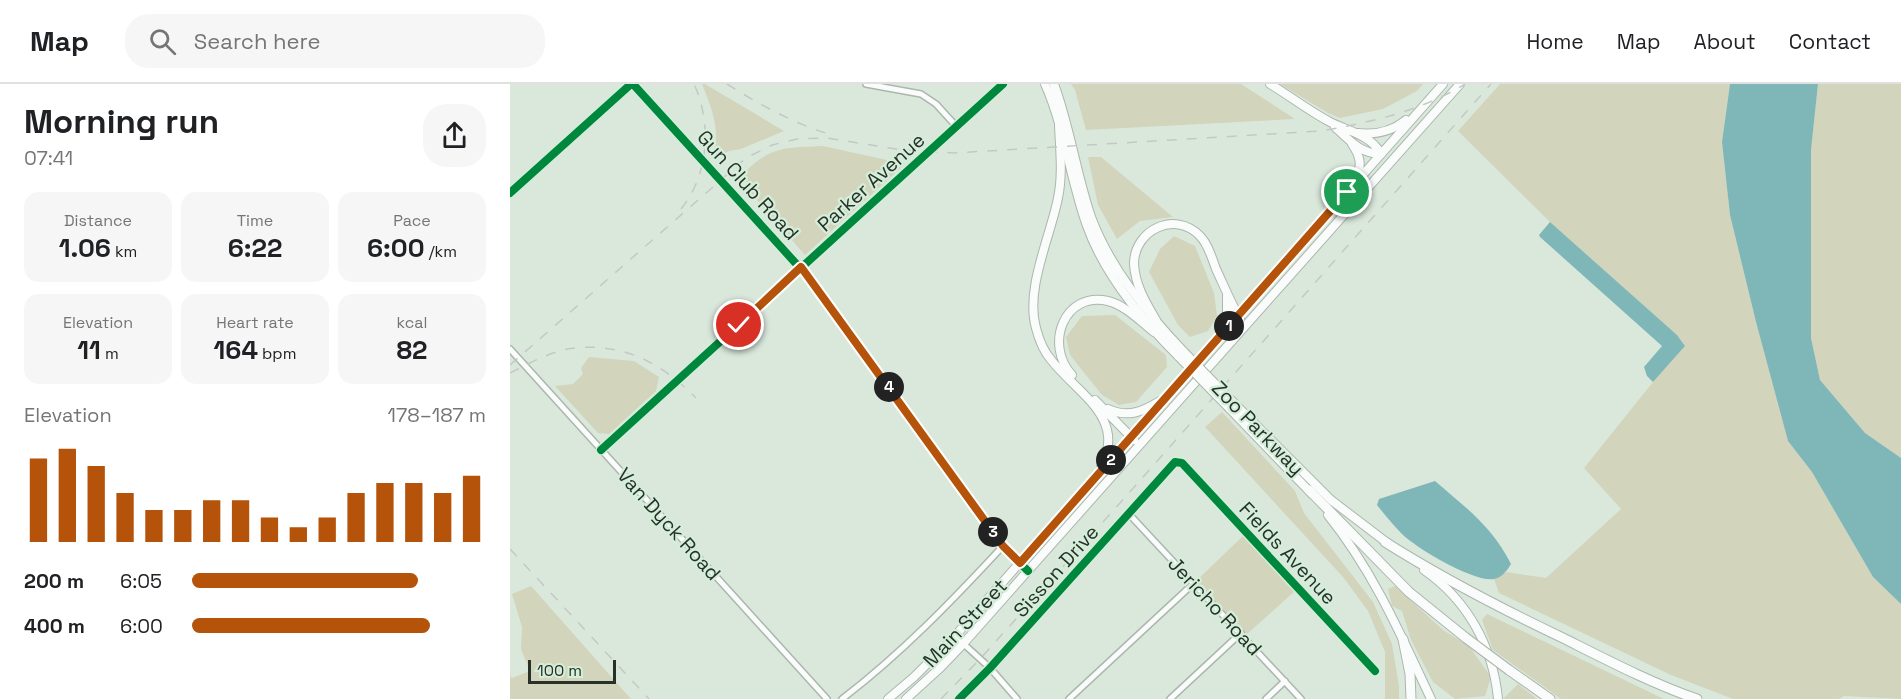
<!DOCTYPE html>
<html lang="en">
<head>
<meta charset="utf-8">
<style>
  :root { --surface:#fff; --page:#f6f6f6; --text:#202124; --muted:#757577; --line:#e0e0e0; --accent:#b45309 }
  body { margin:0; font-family:"Space Grotesk",sans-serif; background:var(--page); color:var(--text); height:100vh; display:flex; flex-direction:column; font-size:22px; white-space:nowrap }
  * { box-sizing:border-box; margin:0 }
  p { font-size:20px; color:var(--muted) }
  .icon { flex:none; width:33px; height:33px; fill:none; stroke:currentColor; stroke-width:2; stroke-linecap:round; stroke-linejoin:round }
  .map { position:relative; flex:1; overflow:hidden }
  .details { display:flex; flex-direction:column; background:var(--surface); width:510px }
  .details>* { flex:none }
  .scale { position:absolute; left:18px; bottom:15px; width:88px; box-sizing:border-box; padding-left:6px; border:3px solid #273129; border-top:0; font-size:16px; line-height:21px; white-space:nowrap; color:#273129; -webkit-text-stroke:4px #d4eed9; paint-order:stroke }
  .pin { position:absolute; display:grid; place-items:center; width:51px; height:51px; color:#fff; margin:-26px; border:3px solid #fff; border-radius:50%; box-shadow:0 2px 6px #0007 }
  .km { position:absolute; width:30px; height:30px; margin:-15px; border-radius:50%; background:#222; color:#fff; font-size:16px; line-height:30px; text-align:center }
  .round { display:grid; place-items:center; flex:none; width:63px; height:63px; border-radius:24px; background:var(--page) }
  .head { display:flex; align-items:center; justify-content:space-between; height:102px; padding:0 24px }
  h1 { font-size:33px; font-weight:800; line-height:45px }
  .figures { display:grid; grid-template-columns:repeat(3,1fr); gap:9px; height:102px; padding:6px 24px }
  .figures div { display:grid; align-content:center; border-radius:15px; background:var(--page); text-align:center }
  .figures b { font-size:26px; font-weight:800 }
  .figures small { font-size:16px; font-weight:400 }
  .figures p { font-size:16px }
  .chart { height:168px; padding:12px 24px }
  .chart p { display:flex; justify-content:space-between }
  .chart svg { width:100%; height:108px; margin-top:6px; stroke:var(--accent); stroke-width:6 }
  ul { padding:0 24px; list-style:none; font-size:20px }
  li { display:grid; grid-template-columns:96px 72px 1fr; align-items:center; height:45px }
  li i { height:15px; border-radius:8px; background:var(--accent) }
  header { display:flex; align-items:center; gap:36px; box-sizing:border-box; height:84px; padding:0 30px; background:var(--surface); border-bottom:2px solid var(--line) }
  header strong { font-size:28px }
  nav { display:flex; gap:33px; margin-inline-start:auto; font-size:21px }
  .search { width:420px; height:54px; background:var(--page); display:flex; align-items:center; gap:15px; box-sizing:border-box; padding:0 21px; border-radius:24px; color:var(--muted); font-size:22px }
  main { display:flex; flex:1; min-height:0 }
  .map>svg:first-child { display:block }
  .green { fill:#d2d4bb }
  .water { fill:#7fb6b8 }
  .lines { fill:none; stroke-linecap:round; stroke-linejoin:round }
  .street-casing { stroke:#acb6ae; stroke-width:8 }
  .secondary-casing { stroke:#acb6ae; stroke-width:10 }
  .primary-casing { stroke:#acb6ae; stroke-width:10 }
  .highway-casing { stroke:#acb6ae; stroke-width:11 }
  .street { stroke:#f9fcfa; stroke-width:5 }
  .secondary { stroke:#f9fcfa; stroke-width:8 }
  .primary { stroke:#f9fcfa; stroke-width:8 }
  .highway { stroke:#f9fcfa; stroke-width:9 }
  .rail { stroke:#c4c8c4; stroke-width:1.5; stroke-dasharray:10 10; stroke-linecap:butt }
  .secondary-bridge-casing { stroke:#acb6ae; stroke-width:10; stroke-linecap:butt }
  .highway-bridge-casing { stroke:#acb6ae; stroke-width:11; stroke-linecap:butt }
  .secondary-bridge { stroke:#f9fcfa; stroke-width:8 }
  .highway-bridge { stroke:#f9fcfa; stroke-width:9 }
  .cycleway-casing { stroke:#d4eed9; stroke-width:11 }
  .cycleway { stroke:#00873e; stroke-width:8 }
  .route-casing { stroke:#fff; stroke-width:12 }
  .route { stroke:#b45309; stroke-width:8 }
  .labels { text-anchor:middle; stroke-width:4.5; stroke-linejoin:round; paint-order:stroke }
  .street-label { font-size:20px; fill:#273129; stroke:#d4eed9 }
</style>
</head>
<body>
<header>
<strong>Map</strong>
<div class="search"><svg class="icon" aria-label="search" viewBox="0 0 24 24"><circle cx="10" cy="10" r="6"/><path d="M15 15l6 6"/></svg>Search here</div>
<nav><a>Home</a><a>Map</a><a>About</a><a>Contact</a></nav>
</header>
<main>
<section class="details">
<div class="head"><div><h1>Morning run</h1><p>07:41</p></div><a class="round"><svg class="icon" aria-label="share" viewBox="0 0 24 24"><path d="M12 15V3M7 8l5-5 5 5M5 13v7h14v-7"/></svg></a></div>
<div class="figures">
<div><p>Distance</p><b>1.06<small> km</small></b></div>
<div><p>Time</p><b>6:22</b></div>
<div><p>Pace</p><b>6:00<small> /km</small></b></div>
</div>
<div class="figures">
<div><p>Elevation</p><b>11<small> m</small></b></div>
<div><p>Heart rate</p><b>164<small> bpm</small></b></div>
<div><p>kcal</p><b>82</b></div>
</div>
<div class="chart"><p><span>Elevation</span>178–187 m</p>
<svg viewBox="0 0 160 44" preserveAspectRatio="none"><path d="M5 44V10M15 44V6M25 44V13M35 44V24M45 44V31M55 44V31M65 44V27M75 44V27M85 44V34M95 44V38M105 44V34M115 44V24M125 44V20M135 44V20M145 44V24M155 44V17"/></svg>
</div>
<ul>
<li><b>200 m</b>6:05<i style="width:77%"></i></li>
<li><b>400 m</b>6:00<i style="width:81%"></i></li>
</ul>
</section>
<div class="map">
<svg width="1391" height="615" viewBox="0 0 1391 615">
  <rect width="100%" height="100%" fill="#dae8dc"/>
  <path class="green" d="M192,0H195L274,47L231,65L219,67L210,72L205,66C209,41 201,23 192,0Z
    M561,0H731L785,35L576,46L565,6Z
    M770,0H913L907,7L873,25L830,34L818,29Z
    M990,0H1220L1212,58L1220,131L1246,238L1278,357L1302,388L1363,493L1391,520V615L1334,612L1329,615H1223L1161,591L989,509L984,495L996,488L1036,494L1111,425L1074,384L1143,298L1175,262L1167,251L1040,138L948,47Z
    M1308,0H1391V374L1355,349L1310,296L1301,254V66Z
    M313,62L395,80L295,171L238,106L235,88C261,61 279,64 313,62Z
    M578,73H591L663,133L630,137L607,155L588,121Z
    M664,152L685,162L704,209L707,232L698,247L680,253L668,241L639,188L650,165Z
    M605,231L656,271L657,283L626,318L609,321L592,311L560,271L556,253L572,232Z
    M79,273L124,277L149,293L146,307L99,350L88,349L45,302L63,300L73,290L71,284Z
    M712,328L785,407L794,429L863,518L882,560L889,602V615H875V568L858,527L833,493L695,343Z
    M734,451L785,507L736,551L686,497Z
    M21,502L121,615H0V592L2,594L20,587L11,565L12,543L2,510Z
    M885,502L933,546L959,562L981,593L975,612L945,615L923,598L901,556L892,527L882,522L878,505Z
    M977,530L1154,615H1051L983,566L972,536Z
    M1008,600L1027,615H993Z"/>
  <path class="water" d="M1220,0H1308L1301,66V254L1310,296L1355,349L1391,374V520L1363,493L1302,388L1278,357L1246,238L1220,131L1212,58Z
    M1040,138L1167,251L1175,262L1143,298L1137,292L1134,283L1152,262L1030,153L1029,151Z
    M925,397C956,424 982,442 1001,480C997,487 991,494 984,495C965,499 906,464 892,450C883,441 875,431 867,421L869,415Z"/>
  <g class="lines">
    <defs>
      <path id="street" d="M123,0L300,195L493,462L518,487
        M356,0L411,10L426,20L446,42
        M0,265L317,615
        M91,366L493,0
        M619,430L791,615
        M445,552L480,584L507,615
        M332,615C391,570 443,516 493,462
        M449,615L480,584L665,378L672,379L865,587
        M559,615L684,499
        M660,615L731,549
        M756,615L775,597"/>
      <path id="secondary" d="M535,0C555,45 560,95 577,142C595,192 632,236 669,273
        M544,0C560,43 566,89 581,133C600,184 637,229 674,268
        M760,0C780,12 799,27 820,38C838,47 861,51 871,70
        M825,43C839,56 851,70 871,70
        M0,109L121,0
        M724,319L821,416L880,461
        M719,324L802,410
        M818,431C863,487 891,551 921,615
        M914,486C957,516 983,562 988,615"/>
      <path id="primary" d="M549,41C550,66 553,90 548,114C540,154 515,205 526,244C529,256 534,268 542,277C568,310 617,334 591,383
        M848,49C866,51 881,48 896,36
        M842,60C850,72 853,81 845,95
        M646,236C636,219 625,201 624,180C624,146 665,126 690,152C698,160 702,174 706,185C714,202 721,219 730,235
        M710,249L717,229V212
        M562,291C534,261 554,207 598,217C615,221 631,238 644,248
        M585,316L624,356
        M598,325C618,334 632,328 650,317
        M378,615L404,593L445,552L933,0
        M396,615L431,583L453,560L950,0"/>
      <path id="highway" d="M799,406L899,508L956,554
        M875,458C932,494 992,525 1053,554C1097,576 1141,599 1187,615
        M893,555L900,590L901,615
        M999,586L1040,615"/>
    </defs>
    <use href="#street" class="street-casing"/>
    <use href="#secondary" class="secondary-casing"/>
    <use href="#primary" class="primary-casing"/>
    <use href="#highway" class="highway-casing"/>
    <use href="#street" class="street"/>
    <use href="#secondary" class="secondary"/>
    <use href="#primary" class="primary"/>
    <use href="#highway" class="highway"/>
    <path class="rail" d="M217,0C250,21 285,40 322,51
      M171,125C199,91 202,39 184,0
      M0,281L236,74L262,61L287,55L317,54L392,66L444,69L811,47C861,38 911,27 955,0
      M0,289C20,279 43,266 65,264C116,259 152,280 186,314
      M0,465L139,615
      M431,615L470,575L610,419L981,0"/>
    <defs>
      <path id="secondary-bridge" d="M674,268L724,319
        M669,273L719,324"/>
      <path id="highway-bridge" d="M956,554L999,586"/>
    </defs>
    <use href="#secondary-bridge" class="secondary-bridge-casing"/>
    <use href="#highway-bridge" class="highway-bridge-casing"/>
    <use href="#secondary-bridge" class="secondary-bridge"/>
    <use href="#highway-bridge" class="highway-bridge"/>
    <defs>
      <path id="cycleway" d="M123,0L300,195L493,462L518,487
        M0,109L121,0
        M91,366L493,0
        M449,615L480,584L665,378L672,379L865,587"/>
    </defs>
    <use href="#cycleway" class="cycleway-casing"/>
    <use href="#cycleway" class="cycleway"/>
  </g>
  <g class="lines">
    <defs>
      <path id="route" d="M229,241L291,183L493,462L510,479L837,108"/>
    </defs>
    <use href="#route" class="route-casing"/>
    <use href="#route" class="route"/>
  </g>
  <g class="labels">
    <g class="street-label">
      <text transform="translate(361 98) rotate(-42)" y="7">Parker Avenue</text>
      <text transform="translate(238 101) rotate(48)" y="7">Gun Club Road</text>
      <text transform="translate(748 344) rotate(46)" y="7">Zoo Parkway</text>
      <text transform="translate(159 440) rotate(48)" y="7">Van Dyck Road</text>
      <text transform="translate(778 469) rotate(47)" y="7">Fields Avenue</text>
      <text transform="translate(546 487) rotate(-48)" y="7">Sisson Drive</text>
      <text transform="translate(705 522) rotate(47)" y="7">Jericho Road</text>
      <text transform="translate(455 539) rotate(-47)" y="7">Main Street</text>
    </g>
  </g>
</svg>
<div class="scale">100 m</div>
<div class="pin" style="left:837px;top:108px;background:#1e9e55"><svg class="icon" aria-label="arrive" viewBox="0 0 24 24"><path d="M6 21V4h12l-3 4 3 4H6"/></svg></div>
<div class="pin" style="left:229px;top:241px;background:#d93025"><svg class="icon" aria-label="check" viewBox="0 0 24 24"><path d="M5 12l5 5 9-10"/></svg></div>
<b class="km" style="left:719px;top:242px">1</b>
<b class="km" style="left:601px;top:376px">2</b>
<b class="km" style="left:483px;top:448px">3</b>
<b class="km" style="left:379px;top:303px">4</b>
</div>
</main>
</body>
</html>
